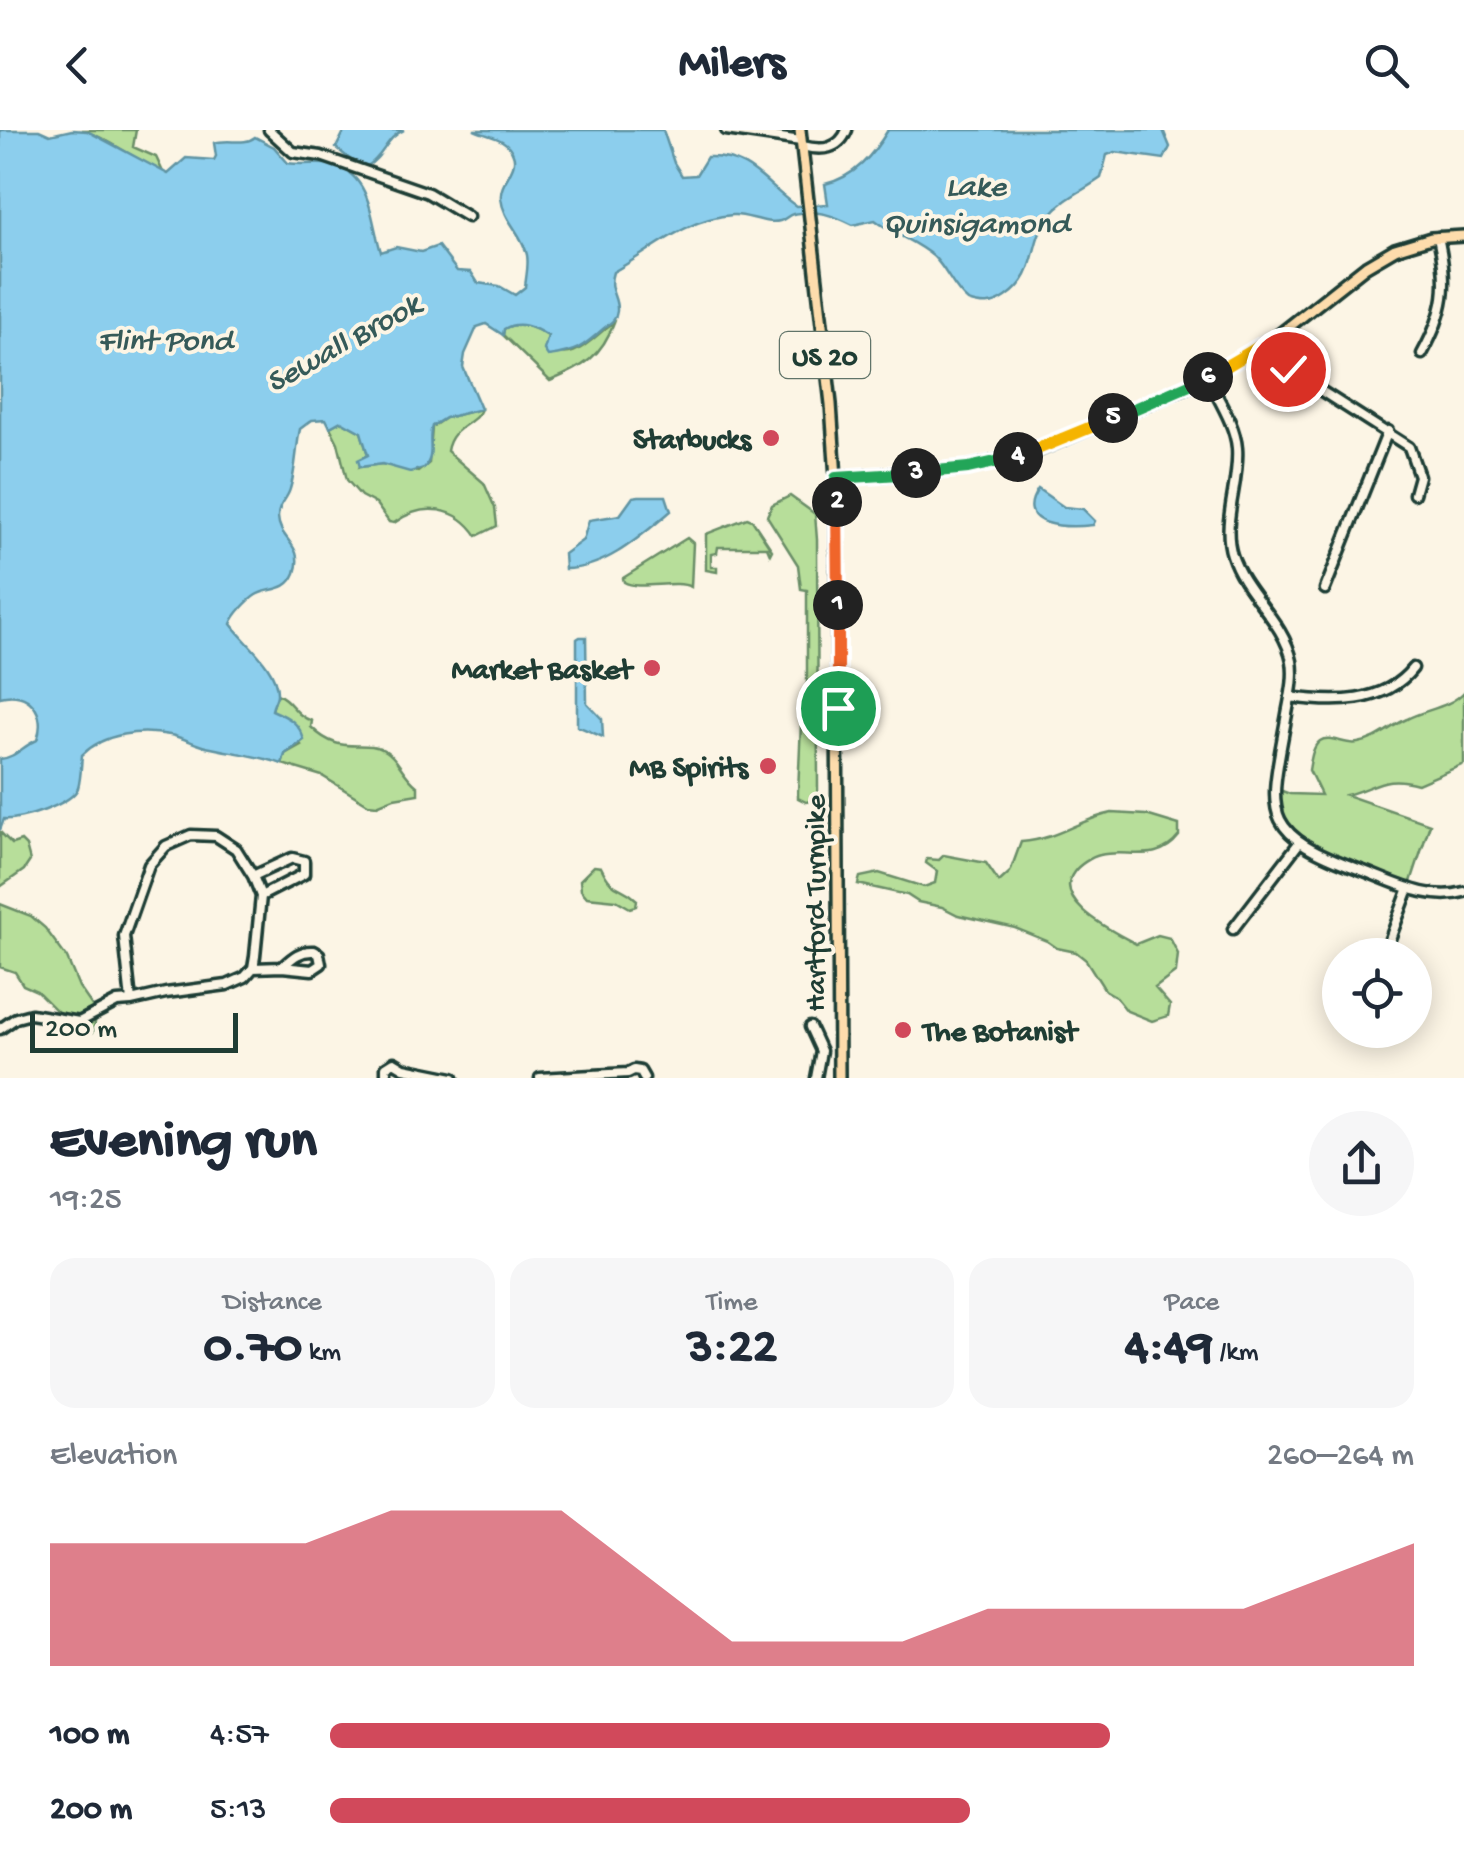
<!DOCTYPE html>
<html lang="en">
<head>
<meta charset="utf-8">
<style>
  :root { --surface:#fff; --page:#f6f6f7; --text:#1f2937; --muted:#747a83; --accent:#d1495b }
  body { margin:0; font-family:"Gochi Hand",sans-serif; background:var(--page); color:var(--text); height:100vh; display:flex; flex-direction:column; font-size:38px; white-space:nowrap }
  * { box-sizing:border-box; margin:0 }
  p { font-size:32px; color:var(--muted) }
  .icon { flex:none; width:55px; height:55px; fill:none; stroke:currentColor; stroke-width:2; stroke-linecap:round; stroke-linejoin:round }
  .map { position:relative; height:948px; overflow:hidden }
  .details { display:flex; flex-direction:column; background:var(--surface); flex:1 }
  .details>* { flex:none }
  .fabs { position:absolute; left:1322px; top:808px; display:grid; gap:20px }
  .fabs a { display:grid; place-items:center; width:110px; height:110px; border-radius:50%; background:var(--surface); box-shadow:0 5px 25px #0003; font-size:50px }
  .scale { position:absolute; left:30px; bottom:25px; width:208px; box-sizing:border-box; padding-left:10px; border:5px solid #1f3d34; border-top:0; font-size:28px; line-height:35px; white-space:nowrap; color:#1f3d34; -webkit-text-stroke:8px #fcf5e5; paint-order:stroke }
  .pin { position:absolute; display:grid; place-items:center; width:85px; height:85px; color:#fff; margin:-42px; border:5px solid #fff; border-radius:50%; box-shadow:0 2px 10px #0007 }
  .km { position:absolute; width:50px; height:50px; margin:-25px; border-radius:50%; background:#222; color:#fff; font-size:28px; line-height:50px; text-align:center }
  .round { display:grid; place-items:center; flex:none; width:105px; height:105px; border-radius:52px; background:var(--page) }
  .head { display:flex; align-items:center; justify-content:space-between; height:170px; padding:0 50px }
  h1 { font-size:55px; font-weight:700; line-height:75px }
  .stats { display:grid; grid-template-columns:repeat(3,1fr); gap:15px; height:170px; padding:10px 50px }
  .stats div { display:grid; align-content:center; border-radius:25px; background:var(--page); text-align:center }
  .stats b { font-size:50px; font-weight:700 }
  .stats small { font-size:28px; font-weight:400 }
  .stats p { font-size:28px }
  .chart { height:280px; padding:20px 50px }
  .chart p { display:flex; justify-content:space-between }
  .chart svg { width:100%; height:180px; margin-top:10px; fill:var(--accent); opacity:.7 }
  ul { padding:0 50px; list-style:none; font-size:32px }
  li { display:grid; grid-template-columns:160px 120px 1fr; align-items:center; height:75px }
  li i { height:25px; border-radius:12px; background:var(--accent) }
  header { display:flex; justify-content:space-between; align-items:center; height:130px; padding:0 50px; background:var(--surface); font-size:45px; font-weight:700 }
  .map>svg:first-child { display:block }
  .green { fill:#b7de9a; stroke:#6b8e67; stroke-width:2.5 }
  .water { fill:#8cceed; stroke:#6094a3; stroke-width:2.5 }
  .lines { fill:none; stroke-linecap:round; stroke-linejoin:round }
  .minor-casing { stroke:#1f3d34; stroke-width:15 }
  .major-casing { stroke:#1f3d34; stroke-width:16 }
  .minor { stroke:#fcf5e5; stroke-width:8 }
  .major { stroke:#fddcac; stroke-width:9 }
  .split-1-casing { stroke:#fff; stroke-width:20 }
  .split-2-casing { stroke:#fff; stroke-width:20 }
  .split-3-casing { stroke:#fff; stroke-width:20 }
  .split-4-casing { stroke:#fff; stroke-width:20 }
  .split-5-casing { stroke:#fff; stroke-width:20 }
  .split-6-casing { stroke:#fff; stroke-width:20 }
  .split-7-casing { stroke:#fff; stroke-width:20 }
  .split-1 { stroke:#f0652b; stroke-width:12 }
  .split-2 { stroke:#f0652b; stroke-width:12 }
  .split-3 { stroke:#22a559; stroke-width:12 }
  .split-4 { stroke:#22a559; stroke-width:12 }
  .split-5 { stroke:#f5b400; stroke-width:12 }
  .split-6 { stroke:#22a559; stroke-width:12 }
  .split-7 { stroke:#f5b400; stroke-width:12 }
  .poi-dot { fill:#d1495b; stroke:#fcf5e5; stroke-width:4 }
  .labels { text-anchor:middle; stroke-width:8; stroke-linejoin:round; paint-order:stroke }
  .shield { fill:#fcf5e5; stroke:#617469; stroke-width:2.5 }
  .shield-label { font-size:28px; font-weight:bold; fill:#1f3d34 }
  .poi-label { font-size:30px; font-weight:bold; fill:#1f3d34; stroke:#fcf5e5; text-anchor:end }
  .street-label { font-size:30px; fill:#1f3d34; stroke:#fcf5e5 }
  .water-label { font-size:32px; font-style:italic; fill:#355a59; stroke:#fcf5e5 }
</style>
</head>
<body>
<header><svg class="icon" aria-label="back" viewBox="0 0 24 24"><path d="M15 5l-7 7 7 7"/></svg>Milers<svg class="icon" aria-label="search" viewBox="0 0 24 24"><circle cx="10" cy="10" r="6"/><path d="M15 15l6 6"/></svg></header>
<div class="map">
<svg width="1464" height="948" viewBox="0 0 1464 948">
  <rect width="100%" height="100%" fill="#fcf5e5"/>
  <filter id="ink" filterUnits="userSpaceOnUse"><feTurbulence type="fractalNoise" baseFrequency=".01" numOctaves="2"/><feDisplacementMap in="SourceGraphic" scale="20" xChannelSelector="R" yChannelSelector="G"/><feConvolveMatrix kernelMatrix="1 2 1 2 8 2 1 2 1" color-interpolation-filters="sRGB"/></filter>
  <g filter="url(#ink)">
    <path class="green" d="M81,0H136L133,17L156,27L163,42C135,30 111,9 81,0Z
      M614,192C602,227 582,238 550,251L503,205L504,199C519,190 534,197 548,206L547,216C572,238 593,206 614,192Z
      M481,279C476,295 451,295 447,321L484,353L495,378L497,396L477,406C458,377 423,371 394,393L389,392L376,374L361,366L347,350L338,313L330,297L341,291L361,302L368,325L360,337L382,334L418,342L429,333L432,297L445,288Z
      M790,366L815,384L817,410L818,665L816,670L806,672L798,668V662L801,593L807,592V460L801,459L798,435L767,386L772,375Z
      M747,388L752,390L772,420L770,424L767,417H718L717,423L711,424V437H717V442L706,440V404Z
      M687,408L693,413L691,457C675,449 639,461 624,452L623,448Z
      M1464,562V634L1418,654C1384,644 1377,657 1346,665L1430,694L1409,758L1308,719L1279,686L1274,658L1290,664L1321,665L1309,640C1311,630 1312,617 1320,611C1330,604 1345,616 1358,613C1379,609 1389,597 1407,589C1426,579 1449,578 1464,562Z
      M277,564C292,570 295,586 312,591L311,597C342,628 362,607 386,621C399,629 402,645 418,657V664L394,668L377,675L368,674L322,646L282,634L285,624L301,615L272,580Z
      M1112,683L1146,685L1179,695V706C1157,735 1126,718 1100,725C1091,727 1079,735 1074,742C1051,773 1115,802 1136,814L1158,805L1170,808L1178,824L1176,842L1155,858L1170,875L1168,886L1152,891L1127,881L1115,866L1105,860L1086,830L1076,822L1057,818L1047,811L1015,798L958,785L942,777L918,772L907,765L858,754L860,747L879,743L924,757L935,753L937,741L926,733L927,729L939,730L944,725L986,733L999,752L1010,742L1021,712C1060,709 1077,690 1112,683Z
      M0,702L12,714L21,711L26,716L30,731L24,740L0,757Z
      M594,736L601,737C614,764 619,753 637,770L636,776L630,778L616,770L587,767L581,760L580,750Z
      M0,774L31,786L45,798L67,828L79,857L97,883L93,902H78L37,861L23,855L15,842L0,837Z"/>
    <path class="water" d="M0,0H39L50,5L72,0L87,1L168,44L186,28L214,30L216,26L214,13C228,8 244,16 255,7L274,17L288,33C301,35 314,33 327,34C372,41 370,88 381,122L396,117L421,122L438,116L457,141L471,142L478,153L499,156L515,165L525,157C526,146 529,135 527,125C523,104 503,90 501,68C499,52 519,39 513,24C507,7 488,7 474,0H663L674,33L682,46L696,45L707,27C751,25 765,55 796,76L828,74L825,54C855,47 873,25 888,0H1163L1170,17L1164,29L1115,22L1107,25L1101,48C1083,61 1064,68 1050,85C1027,113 1041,143 1006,167C993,176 982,176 968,171C953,159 947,140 934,127C916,111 894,105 875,90L853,95C833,85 817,79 793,84C788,85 785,90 780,91C766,95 747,84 733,85C685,88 652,121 613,142C607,161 618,166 617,181C616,191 610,193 603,199C582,218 576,222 548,226L544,220L548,206C534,197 519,190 504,199L503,205L486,194L477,197L465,224L463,237L481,279L445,288L432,296C427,312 436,325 424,338L410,342L382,334L360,337L358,330L368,325L361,302L341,291L330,297L326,289L312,290L300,299C296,318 296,340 290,359C287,370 278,374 278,387C279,411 305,414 295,443C287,463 270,457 256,465C248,470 234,485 231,494C244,512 278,538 277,564C277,569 273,574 272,580C288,587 299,592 304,610L285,624L282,634C257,625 233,623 206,617C194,614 182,607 170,605C140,599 104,603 82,625C81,635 81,648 78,658C72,674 20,691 4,689L0,700V629C15,628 23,616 37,610C47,583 29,559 0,567Z
      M361,0H404C386,7 383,28 367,36L351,30L336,18L344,2Z
      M1038,359L1064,377L1083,379L1095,391L1093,395C1069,398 1012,398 1038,359Z
      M639,366H666L671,381C642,405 606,439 565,439L564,424L583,410L589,390L620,385L633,367Z
      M580,507H586L587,573L602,589L603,607L577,596V509Z"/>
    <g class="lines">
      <defs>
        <path id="minor" d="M269,0L293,22L321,26L428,63L468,87
          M726,0L801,11
          M802,16C822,21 839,20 847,0
          M1269,211L1287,239L1409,317L1419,346L1414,364
          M1422,224C1446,180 1449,155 1438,107
          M1208,248C1218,269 1235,294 1237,318C1240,353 1221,391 1232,425C1244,463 1284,491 1292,531C1295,549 1290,567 1287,584C1269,684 1257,702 1361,740C1394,752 1429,772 1464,762
          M1325,459L1388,301
          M1290,567C1333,573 1384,575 1413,538
          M253,746L292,728L304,731V744L261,766
          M1233,799L1299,713
          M1384,825L1409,758
          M253,838L282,837L312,840L321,834L319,824L314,821C300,820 292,828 282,837
          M810,897L821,921L816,948
          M0,899L16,888L31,884L79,892L117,872L131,871L166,863L227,855L245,847L253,838L255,826L261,766L253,746L236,719L216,706L191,705L166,716L149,735L124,806L131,871
          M386,948V937L394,932L404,938L453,948
          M540,948L628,943L634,940L640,941L644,948"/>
        <path id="major" d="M800,0L831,274L836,348L839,948
          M836,348L962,339L1035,322L1208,248L1276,207L1366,136L1395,119L1431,108L1464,106"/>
      </defs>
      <use href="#minor" class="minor-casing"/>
      <use href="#major" class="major-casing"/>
      <use href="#minor" class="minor"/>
      <use href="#major" class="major"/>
    </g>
  </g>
  <g class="lines" filter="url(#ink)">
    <defs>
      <path id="split-1" d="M838,475V578"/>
      <path id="split-2" d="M837,372L838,475"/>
      <path id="split-3" d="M837,372L836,348L916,343"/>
      <path id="split-4" d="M916,343L968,338L1018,327"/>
      <path id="split-5" d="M1018,327L1113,288"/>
      <path id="split-6" d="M1113,288L1208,247"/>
      <path id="split-7" d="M1208,247L1269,211L1288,239"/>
    </defs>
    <use href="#split-1" class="split-1-casing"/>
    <use href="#split-2" class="split-2-casing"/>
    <use href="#split-3" class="split-3-casing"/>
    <use href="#split-4" class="split-4-casing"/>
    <use href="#split-5" class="split-5-casing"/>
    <use href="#split-6" class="split-6-casing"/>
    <use href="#split-7" class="split-7-casing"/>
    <use href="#split-1" class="split-1"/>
    <use href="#split-2" class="split-2"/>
    <use href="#split-3" class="split-3"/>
    <use href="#split-4" class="split-4"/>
    <use href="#split-5" class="split-5"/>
    <use href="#split-6" class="split-6"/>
    <use href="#split-7" class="split-7"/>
  </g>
  <g class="poi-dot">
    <circle cx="771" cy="308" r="10"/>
    <circle cx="652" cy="538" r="10"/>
    <circle cx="768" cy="636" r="10"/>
    <circle cx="903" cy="900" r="10"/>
  </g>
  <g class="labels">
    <rect class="shield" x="780" y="202" width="90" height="46" rx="8"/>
    <g class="shield-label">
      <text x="825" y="235">US 20</text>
    </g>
    <g class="poi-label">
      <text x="751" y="318">Starbucks</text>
      <text x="632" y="548">Market Basket</text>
      <text x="748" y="646">MB Spirits</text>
      <text x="923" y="910" text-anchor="start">The Botanist</text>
    </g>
    <g class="street-label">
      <text transform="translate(814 773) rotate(-90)" y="10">Hartford Turnpike</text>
    </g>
    <g class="water-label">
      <text x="976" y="65">Lake<tspan x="976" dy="37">Quinsigamond</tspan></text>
      <text x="165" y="219">Flint Pond</text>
      <text transform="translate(342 211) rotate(-29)" y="11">Sewall Brook</text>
    </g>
  </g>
</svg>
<div class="fabs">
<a><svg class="icon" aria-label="locate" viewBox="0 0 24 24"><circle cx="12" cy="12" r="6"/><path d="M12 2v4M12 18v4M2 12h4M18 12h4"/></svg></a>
</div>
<div class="scale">200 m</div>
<div class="pin" style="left:838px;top:578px;background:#1e9e55"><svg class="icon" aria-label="arrive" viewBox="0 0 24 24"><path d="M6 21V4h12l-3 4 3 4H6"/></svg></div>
<div class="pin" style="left:1288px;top:239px;background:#d93025"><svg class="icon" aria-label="check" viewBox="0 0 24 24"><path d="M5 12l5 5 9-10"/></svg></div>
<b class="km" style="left:838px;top:475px">1</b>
<b class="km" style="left:837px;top:372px">2</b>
<b class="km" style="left:916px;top:343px">3</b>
<b class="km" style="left:1018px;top:327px">4</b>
<b class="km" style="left:1113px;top:288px">5</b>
<b class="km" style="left:1208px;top:247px">6</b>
</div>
<section class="details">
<div class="head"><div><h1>Evening run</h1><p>19:25</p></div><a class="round"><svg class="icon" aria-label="share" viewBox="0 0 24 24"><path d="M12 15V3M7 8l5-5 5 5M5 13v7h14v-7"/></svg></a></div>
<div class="stats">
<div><p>Distance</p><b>0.70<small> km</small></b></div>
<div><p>Time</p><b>3:22</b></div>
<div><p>Pace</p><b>4:49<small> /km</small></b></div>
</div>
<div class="chart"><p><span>Elevation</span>260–264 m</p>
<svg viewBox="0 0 160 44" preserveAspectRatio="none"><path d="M0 44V14L10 14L20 14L30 14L40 6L50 6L60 6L70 22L80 38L90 38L100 38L110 30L120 30L130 30L140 30L150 22L160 14V44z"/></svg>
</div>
<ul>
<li><b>100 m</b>4:57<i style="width:72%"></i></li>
<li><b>200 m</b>5:13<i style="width:59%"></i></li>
</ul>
</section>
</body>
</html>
